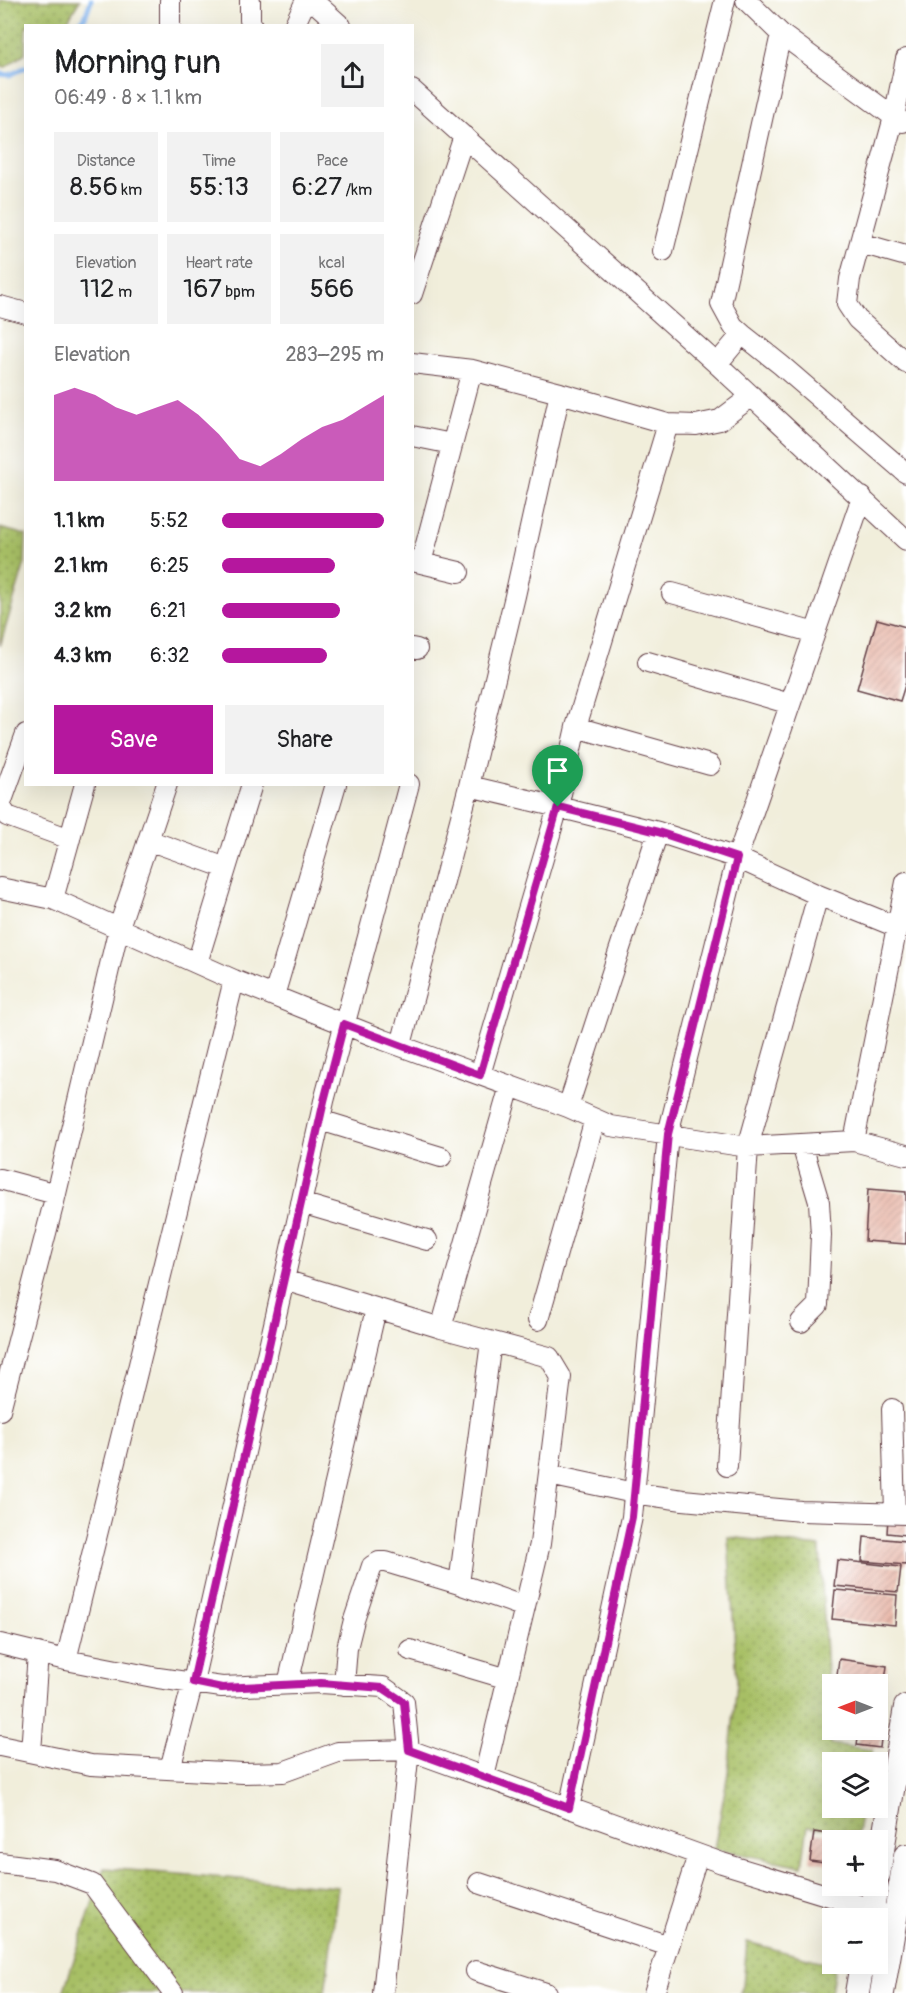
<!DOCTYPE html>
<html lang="en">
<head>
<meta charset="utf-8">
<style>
  :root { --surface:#fff; --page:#f2f2f2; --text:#202124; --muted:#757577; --accent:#b5179e }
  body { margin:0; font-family:Pangolin,sans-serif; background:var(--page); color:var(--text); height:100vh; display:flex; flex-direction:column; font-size:22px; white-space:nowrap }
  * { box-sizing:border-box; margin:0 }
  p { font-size:20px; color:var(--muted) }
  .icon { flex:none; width:33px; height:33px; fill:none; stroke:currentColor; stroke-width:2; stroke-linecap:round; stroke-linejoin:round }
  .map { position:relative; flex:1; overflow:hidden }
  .side { position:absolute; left:24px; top:24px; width:390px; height:762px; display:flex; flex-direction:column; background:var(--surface); border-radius:0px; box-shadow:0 6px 24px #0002 }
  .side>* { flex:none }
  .needle { width:39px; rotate:270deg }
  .controls { position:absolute; left:822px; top:1674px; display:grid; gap:12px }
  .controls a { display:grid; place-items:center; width:66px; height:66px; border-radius:0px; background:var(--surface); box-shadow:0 6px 24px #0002; font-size:30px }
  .pin { position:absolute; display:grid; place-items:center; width:51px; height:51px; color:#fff; margin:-62px -26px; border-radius:50% 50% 50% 0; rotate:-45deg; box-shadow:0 0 6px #0007 }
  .pin .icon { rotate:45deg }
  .round { display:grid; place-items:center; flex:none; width:63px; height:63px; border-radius:0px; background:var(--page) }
  .summary { display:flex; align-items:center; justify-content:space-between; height:102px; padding:0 30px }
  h1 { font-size:33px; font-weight:600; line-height:45px }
  .metrics { display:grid; grid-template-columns:repeat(3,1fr); gap:9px; height:102px; padding:6px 30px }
  .metrics div { display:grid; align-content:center; border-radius:0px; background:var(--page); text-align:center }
  .metrics b { font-size:26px; font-weight:600 }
  .metrics small { font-size:16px; font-weight:400 }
  .metrics p { font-size:16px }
  .chart { height:168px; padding:12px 30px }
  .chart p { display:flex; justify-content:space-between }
  .chart svg { width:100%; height:108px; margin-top:6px; fill:var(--accent); opacity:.7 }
  .action { display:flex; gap:12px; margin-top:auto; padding:12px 30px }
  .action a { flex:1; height:69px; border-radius:0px; background:var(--accent); color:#fff; font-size:24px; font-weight:600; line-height:69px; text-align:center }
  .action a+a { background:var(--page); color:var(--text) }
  ul { padding:0 30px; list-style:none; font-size:20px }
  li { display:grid; grid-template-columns:96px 72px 1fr; align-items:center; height:45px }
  li i { height:15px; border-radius:8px; background:var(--accent) }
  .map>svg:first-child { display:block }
  .grass { fill:url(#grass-dots); stroke:#786f48; stroke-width:1.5 }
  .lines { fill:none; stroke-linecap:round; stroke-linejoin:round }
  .stream { stroke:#83b6f0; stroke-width:5 }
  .building { fill:url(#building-hatch) }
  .minor-casing { stroke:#633e45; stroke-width:22 }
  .major-casing { stroke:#633e45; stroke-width:26 }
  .minor { stroke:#fff; stroke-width:20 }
  .major { stroke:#fff; stroke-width:24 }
  .route-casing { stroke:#fff; stroke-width:12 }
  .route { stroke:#b5179e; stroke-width:8 }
</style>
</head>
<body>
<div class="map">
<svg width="906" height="1993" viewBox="0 0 906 1993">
  <defs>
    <pattern id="grass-dots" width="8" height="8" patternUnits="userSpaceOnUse" patternTransform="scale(1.5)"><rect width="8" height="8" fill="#a7bf65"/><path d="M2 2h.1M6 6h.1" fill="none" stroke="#8a9b53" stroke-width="1.8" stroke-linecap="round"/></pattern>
    <pattern id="building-hatch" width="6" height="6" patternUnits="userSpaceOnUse" patternTransform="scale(1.5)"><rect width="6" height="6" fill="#e7b2a3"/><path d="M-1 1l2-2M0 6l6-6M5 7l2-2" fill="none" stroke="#bd9085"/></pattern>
  </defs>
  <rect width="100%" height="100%" fill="#fff"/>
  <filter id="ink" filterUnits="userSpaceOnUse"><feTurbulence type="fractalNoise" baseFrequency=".0167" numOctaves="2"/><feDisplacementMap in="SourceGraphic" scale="12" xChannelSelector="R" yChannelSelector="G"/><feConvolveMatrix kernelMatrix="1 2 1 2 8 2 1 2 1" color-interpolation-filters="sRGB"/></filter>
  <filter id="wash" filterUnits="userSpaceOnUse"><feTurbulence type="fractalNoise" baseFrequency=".008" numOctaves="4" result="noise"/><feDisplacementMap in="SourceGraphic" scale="24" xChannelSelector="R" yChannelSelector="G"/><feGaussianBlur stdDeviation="1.35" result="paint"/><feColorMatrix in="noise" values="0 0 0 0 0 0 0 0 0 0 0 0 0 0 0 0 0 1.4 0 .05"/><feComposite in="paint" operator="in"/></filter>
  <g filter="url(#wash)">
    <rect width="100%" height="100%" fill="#f1eedb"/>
    <path class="grass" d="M0,0H80L65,25L26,26L25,53L6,67L0,66Z
      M0,528L26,535L25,563L0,646Z
      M728,1537L820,1547L831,1744L872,1750L870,1762H832V1808H862L858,1833L808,1826L802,1866L714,1849L728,1773L737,1681Z
      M104,1868L338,1887L325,1993H63Z
      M747,1942L835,1965L831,1993H740L743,1985Z"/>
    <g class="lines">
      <path class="stream" d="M76,26L85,17L91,0
        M0,74L10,75L26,67"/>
    </g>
    <g id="blocks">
      <path class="building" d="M877,619L906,627V682L900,701L857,689Z
        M868,1189L906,1192V1244L865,1241Z
        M888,1518L906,1520V1535L887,1533Z
        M864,1537L906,1541V1565L862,1561Z
        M837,1560L901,1567L898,1592L834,1586Z
        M835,1590L897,1595L895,1625L832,1619Z
        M839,1659L887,1666L880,1717H878V1684H836Z
        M859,1730H882L880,1748L857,1745Z
        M814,1832L858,1838V1840H832V1864L810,1861Z"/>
    </g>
  </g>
  <g filter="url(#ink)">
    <use href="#blocks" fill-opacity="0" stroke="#633e45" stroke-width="1.5"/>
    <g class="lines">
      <defs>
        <path id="minor" d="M250,0V20L252,26
          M312,0L341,26
          M746,0L781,34L894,117L850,279L847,304L857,319L906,363
          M170,26V0
          M294,26L306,0
          M412,90L717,364L906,540
          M903,122L894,117L906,59
          M860,243L906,256
          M663,251L725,0
          M412,294L464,136
          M0,306L26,313
          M742,334L733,326L721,304L781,34
          M412,363L472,370L560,393
          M717,364L742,334L781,365L906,473
          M412,436L452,444
          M412,561L421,563L472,370
          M421,563L459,572
          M672,593L815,633
          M412,648L417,649
          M648,662L790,704
          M576,727L710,765
          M409,784L324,1101L284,1280L441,1328L549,1357L561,1377L540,1544L484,1777
          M469,786L558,807L576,727L668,424
          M0,806L7,816L70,839
          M0,806L26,734
          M148,840L226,868
          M0,888L53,899L234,980L301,1007L384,1040L568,1107L611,1126L748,1147L854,1141L906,882
          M53,899L85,784
          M197,963L252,784
          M274,996L336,784
          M401,1045L469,786L515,596L560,393L668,424L696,425L720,420L752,396
          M480,1075L558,807L658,832L737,858L818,895L897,927
          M568,1107L658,832
          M320,1120L441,1157
          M854,1141L906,1155
          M0,1179L56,1194
          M301,1203L427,1240
          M538,1320L595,1119
          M801,1322L818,1305L821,1235L819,1202L802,1145
          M441,1328L510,1086
          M491,1342L459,1584L525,1607
          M892,1409L895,1513
          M0,1410L54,1202L119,927L167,784
          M727,1466L748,1147L818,895
          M549,1475L634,1493L683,1500L801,1511L906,1514
          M0,1644L66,1660L158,1678L222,1687L321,1683L383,1687L404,1702L409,1750L338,1752L283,1772L243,1773L91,1765L0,1746
          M410,1650L508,1679
          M66,1660L234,980
          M288,1684L376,1309
          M344,1685L347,1648L354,1620L372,1566L379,1562H386L459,1584
          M31,1752L38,1653
          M170,1769L193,1682L284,1280
          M569,1808L632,1517L668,1134L737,858L862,497
          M0,1863L55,1870L92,1884L173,1993
          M479,1883L669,1946
          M476,1971L546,1993
          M383,1993L409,1750L722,1863L872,1909L884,1915
          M654,1993L698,1855"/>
        <path id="major" d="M878,1874L906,1707
          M870,1918L876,1886
          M857,1993L862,1964
          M882,1993L906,1856"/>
      </defs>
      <use href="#minor" class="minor-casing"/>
      <use href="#major" class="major-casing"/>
      <use href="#minor" class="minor"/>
      <use href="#major" class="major"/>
    </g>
  </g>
  <g class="lines" filter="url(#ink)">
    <defs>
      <path id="route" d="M558,807L658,832L737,858L668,1134L632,1517L569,1808L409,1750L404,1702L383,1688L321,1683L222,1688L193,1682L324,1101L344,1024L480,1075Z"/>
    </defs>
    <use href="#route" class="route-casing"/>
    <use href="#route" class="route"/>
  </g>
</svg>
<div class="controls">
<a><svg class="needle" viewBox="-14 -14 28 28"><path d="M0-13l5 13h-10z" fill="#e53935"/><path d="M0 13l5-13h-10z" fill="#757577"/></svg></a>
<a><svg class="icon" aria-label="layers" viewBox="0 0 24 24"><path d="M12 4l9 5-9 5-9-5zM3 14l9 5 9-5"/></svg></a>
<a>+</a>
<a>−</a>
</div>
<div class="pin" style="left:558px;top:807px;background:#1e9e55"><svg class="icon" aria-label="arrive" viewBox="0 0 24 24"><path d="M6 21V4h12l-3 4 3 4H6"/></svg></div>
<section class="side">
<div class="summary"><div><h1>Morning run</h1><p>06:49 · 8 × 1.1 km</p></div><a class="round"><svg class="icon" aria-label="share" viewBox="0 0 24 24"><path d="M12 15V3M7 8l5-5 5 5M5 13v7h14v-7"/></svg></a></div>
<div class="metrics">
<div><p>Distance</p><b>8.56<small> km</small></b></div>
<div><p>Time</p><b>55:13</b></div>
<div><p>Pace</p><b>6:27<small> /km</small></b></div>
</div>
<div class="metrics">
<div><p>Elevation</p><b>112<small> m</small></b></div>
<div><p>Heart rate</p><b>167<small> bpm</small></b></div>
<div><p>kcal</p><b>566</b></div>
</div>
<div class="chart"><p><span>Elevation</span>283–295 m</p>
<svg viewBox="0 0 160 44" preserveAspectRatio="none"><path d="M0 44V9L10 6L20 9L30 14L40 17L50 14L60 11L70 17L80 25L90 35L100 38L110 33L120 27L130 22L140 19L150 14L160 9V44z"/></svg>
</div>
<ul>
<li><b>1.1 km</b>5:52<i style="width:100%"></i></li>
<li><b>2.1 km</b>6:25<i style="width:70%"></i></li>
<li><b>3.2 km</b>6:21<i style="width:73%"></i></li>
<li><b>4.3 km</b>6:32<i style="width:65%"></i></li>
</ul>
<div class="action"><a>Save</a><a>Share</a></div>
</section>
</div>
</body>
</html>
